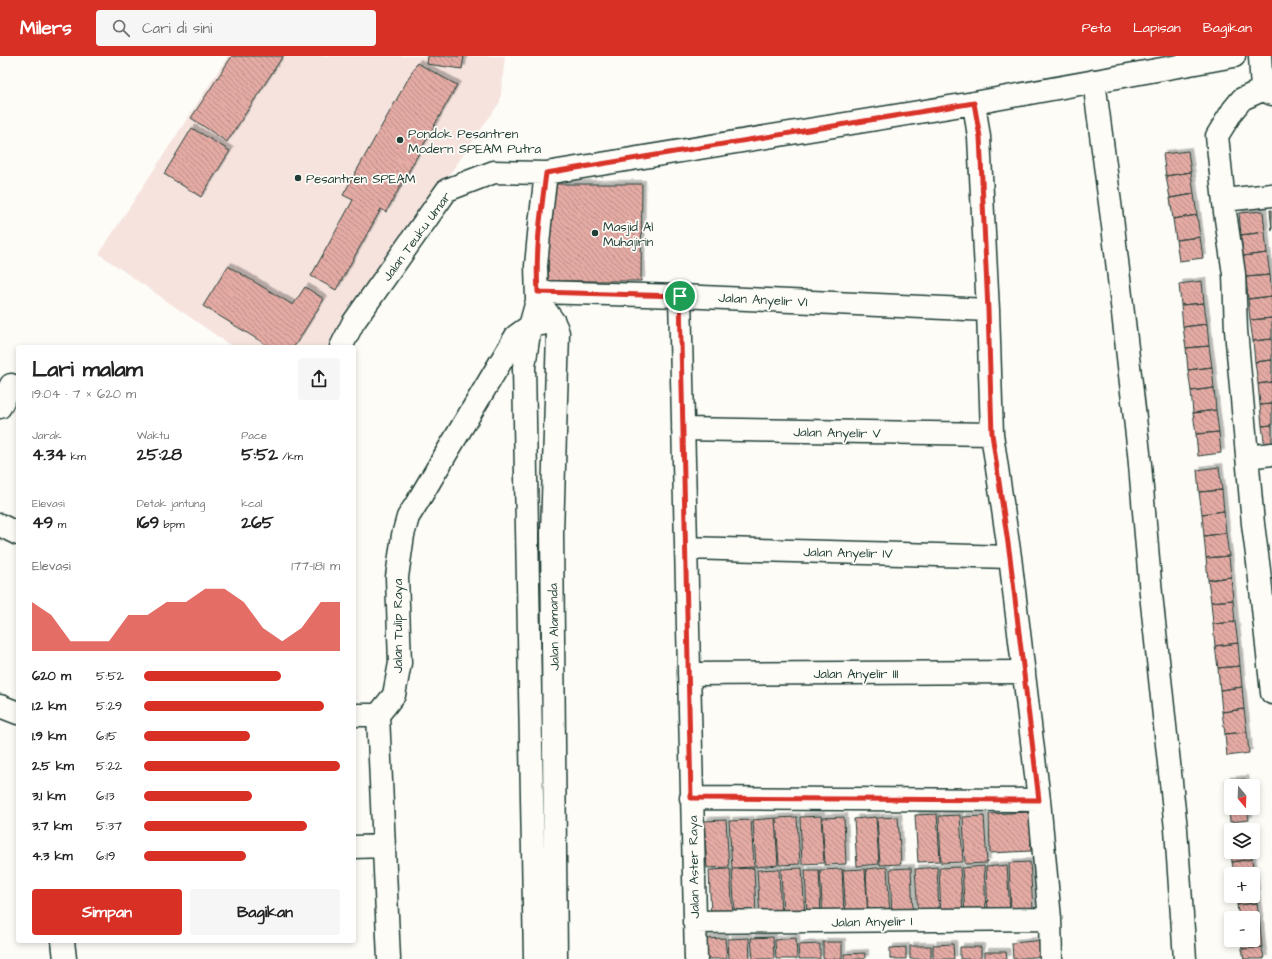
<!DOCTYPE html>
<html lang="id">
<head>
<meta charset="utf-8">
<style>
  :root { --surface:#fff; --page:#f6f6f6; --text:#222; --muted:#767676; --accent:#d93025 }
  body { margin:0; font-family:"Architects Daughter",sans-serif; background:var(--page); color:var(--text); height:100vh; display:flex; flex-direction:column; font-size:15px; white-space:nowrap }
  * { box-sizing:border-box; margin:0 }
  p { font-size:13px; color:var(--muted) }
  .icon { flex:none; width:22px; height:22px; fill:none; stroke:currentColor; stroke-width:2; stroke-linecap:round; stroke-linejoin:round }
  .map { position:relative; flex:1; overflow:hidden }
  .drawer { position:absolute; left:16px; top:289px; width:340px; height:598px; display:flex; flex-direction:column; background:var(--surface); border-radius:4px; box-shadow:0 2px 6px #0003 }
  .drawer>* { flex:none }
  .needle { width:26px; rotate:161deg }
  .tools { position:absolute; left:1224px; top:723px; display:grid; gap:8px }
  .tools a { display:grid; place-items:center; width:36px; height:36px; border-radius:4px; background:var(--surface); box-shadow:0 2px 6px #0003; font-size:20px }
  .pin { position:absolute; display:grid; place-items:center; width:34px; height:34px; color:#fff; margin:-17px; border:2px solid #fff; border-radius:50%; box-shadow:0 1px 4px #0007 }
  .round { display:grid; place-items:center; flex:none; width:42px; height:42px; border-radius:4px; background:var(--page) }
  .summary { display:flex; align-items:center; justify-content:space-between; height:68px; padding:0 16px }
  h1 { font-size:22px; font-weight:800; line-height:30px }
  .stats { display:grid; grid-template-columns:repeat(3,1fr); gap:6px; height:68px; padding:4px 16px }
  .stats div { display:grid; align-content:center }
  .stats b { font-size:17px; font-weight:800 }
  .stats small { font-size:11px; font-weight:400 }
  .stats p { font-size:11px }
  .chart { height:112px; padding:8px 16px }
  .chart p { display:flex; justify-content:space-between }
  .chart svg { width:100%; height:72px; margin-top:4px; fill:var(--accent); opacity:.7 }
  .cta { display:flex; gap:8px; margin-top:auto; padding:8px 16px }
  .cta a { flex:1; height:46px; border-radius:4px; background:var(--accent); color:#fff; font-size:16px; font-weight:800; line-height:46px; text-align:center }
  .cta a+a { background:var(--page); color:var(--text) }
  ul { padding:0 16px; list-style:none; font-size:13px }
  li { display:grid; grid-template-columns:64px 48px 1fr; align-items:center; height:30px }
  li i { height:10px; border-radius:5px; background:var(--accent) }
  header { display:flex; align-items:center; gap:24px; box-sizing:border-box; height:56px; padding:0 20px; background:var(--accent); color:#fff }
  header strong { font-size:19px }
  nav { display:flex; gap:22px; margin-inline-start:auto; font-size:14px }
  .search { width:280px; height:36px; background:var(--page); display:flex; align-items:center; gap:10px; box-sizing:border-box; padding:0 14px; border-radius:4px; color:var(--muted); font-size:15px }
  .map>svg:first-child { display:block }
  .built { fill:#f6e3de }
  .building { fill:url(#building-back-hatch); stroke:#1f3d34; filter:url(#shadow) }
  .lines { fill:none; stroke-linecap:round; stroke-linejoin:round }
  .street-casing { stroke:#1f3d34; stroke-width:25 }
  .street { stroke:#fdfcf7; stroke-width:22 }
  .route-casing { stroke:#fff; stroke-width:8 }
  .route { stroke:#d93025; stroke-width:5 }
  .poi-dot { fill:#1f3d34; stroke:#fdfcf7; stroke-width:1.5 }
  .labels { text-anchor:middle; stroke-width:3.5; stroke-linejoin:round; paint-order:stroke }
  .poi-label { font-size:13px; fill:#1f3d34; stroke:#fdfcf7; text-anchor:start }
  .street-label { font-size:13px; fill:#1f3d34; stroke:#fdfcf7 }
</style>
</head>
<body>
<header>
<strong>Milers</strong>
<div class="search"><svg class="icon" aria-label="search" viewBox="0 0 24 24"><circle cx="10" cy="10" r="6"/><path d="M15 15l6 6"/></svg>Cari di sini</div>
<nav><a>Peta</a><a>Lapisan</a><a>Bagikan</a></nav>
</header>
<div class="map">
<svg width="1272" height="903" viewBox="0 0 1272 903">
  <defs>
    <pattern id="building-back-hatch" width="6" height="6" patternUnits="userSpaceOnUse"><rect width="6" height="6" fill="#e4aaa4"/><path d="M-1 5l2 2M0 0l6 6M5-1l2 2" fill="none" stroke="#b88c86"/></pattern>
    <filter id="shadow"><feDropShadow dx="3.5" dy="-3.5" stdDeviation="0" flood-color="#0004"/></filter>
  </defs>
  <rect width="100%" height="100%" fill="#fdfcf7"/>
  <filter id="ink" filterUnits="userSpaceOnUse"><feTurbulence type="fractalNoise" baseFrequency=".025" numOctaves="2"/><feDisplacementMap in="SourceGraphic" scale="8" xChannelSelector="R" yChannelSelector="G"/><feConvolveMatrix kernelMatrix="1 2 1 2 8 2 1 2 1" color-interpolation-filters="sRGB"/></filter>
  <g filter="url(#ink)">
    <path class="built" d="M228,0H505L500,46L329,291H233L99,198Z"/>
    <path class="building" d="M232,0H283L227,86L191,62Z
      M428,0H464L462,13L427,8Z
      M417,7L457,29L386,156L381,153L336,234L311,220L353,144L343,139Z
      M192,72L230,95L201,141L164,118Z
      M1188,95L1191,116L1166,120L1163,98Z
      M1191,116L1194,138L1170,142L1166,120Z
      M549,128H642L641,225H548Z
      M1194,138L1197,159L1173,163L1170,142Z
      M1270,154H1272V175Z
      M1263,155L1265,176L1241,179L1239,157Z
      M1197,159L1200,181L1176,184L1173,163Z
      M1265,176L1267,197L1243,200L1241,179Z
      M1200,181L1203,202L1179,205L1176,184Z
      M1267,197L1270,219L1246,221L1243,200Z
      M228,210L293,249L305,231L324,243L294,291H270L203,250Z
      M1270,219L1272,240L1248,243L1246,221Z
      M1202,225L1204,247L1181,249L1179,228Z
      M1272,240V262L1250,264L1248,243Z
      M1204,247L1207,268L1183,271L1181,249Z
      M1272,262V283L1253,285L1250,264Z
      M1207,268L1209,290L1186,292L1183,271Z
      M1272,283V304L1255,306L1253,285Z
      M1209,290L1212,311L1188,314L1186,292Z
      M1272,304V326L1258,328L1255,306Z
      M1212,311L1214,332L1191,335L1188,314Z
      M1272,326V348L1260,349L1258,328Z
      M1214,332L1216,354L1193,357L1191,335Z
      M1272,348V369L1262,370L1260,349Z
      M1216,354L1219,376L1196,378L1193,357Z
      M1272,369V391L1265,392L1262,370Z
      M1219,376L1221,397L1198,400L1196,378Z
      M1219,411L1222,434L1199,436L1197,414Z
      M1222,434L1224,455L1202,458L1199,436Z
      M1224,455L1226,477L1204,480L1202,458Z
      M1226,477L1229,500L1206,502L1204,480Z
      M1229,500L1231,521L1208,524L1206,502Z
      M1231,521L1233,544L1211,546L1208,524Z
      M1233,544L1235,566L1213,568L1211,546Z
      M1235,566L1238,587L1215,590L1213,568Z
      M1238,587L1240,610L1218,612L1215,590Z
      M1240,610L1242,631L1220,634L1218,612Z
      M1242,631L1244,653L1222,656L1220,634Z
      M1244,653L1247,676L1225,678L1222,656Z
      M1247,676L1249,697L1227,700L1225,678Z
      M1245,723L1246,730H1231V745H1228L1226,725Z
      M1228,745H1231V752H1248L1249,764L1230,766Z
      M1030,756L1031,795L990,797L989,758Z
      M937,758L940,805L918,806L915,759Z
      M960,759L963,806L941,807L939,760Z
      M821,760L824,807L802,808L800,761Z
      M984,760L987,807L965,808L963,761Z
      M797,761L800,808L779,809L776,762Z
      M844,761L846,808L825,809L822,762Z
      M876,761L879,808L857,810L854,763Z
      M898,761L901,808L880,809L877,762Z
      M775,762L778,809L756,811L753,764Z
      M726,764L729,811L707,812L704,765Z
      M751,764L754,811L732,812L729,765Z
      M1231,796H1252V803L1232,806Z
      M1252,803L1255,825H1253V818H1234L1232,806Z
      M1030,806L1033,853L1011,854L1009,807Z
      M1007,809L1010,856L988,858L986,811Z
      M984,810L986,858L965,859L962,812Z
      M887,811L890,859L868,860L866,813Z
      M937,811L939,859L918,860L915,813Z
      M960,811L963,858L941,860L939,812Z
      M754,812L756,859L735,860L732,813Z
      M802,812L805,859L783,860L781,813Z
      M911,812L913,859L892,860L890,813Z
      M730,813L733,860L711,861L709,814Z
      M779,813L781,860L760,861L757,814Z
      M842,813L844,860L823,861L820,814Z
      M865,813L868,860L846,861L843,814Z
      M805,814H819L821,860H807Z
      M1253,825H1255L1257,847L1237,849L1236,840H1253Z
      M1257,847L1260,869L1253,870V862H1239L1237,849Z
      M1260,869L1262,891L1242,893L1241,884H1253V870Z
      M773,881L774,903H753L751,882Z
      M725,882L727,903H705L704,883Z
      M749,882L750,903H729L728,883Z
      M796,882L797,903H776L775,884Z
      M1045,884L1046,900L1013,903L1012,887Z
      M823,886H842V903H823Z
      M820,888V903H799L798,889Z
      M953,888L954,903H933V889Z
      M910,890H931V903H910Z
      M906,891V903H890V892Z
      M960,891H981V903H960Z
      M1262,891L1264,903H1244L1242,893Z
      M985,896H1006L1007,903H985Z
      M865,897V903H844V898Z"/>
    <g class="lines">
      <defs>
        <path id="street" d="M1260,0L1262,34
          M1094,25L1113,170L1139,397L1151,538L1176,773L1185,903
          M1272,38L1262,34L1242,43L1233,54L1217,80L1225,156L1234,218L1236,274L1253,468L1259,514L1272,637
          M974,47L979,81L988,254L992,378L1010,501L1039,744L1050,863L1051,903
          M1224,144L1272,139
          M538,236L680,240L988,254
          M680,240L696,903
          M546,255C552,263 556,268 558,277L552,477L556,903
          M341,291L353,267L447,134L494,116L546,117L974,47L1234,0
          M0,351L11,329
          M683,373L992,378
          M1247,401L1272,398
          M0,469L18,478
          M686,492L1010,501
          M689,618L1024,616
          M0,650L18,657
          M354,659H378
          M691,742L1039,744
          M354,791L384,790
          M694,866L1050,863
          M63,885L65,903
          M389,903L378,659L394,639L400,607L397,521L403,479L408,461L418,445L516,280L530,270L554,266
          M535,903L524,311L530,270L537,245L536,210L540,168L546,117"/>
      </defs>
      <use href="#street" class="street-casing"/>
      <use href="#street" class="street"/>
    </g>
  </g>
  <g class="lines" filter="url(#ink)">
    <defs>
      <path id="route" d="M974,47L980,81L988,254L992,378L1010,501L1039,744L691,742L680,240L538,236C535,196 541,157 546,117Z"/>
    </defs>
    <use href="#route" class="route-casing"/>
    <use href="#route" class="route"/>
  </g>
  <g class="poi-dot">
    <circle cx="400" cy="84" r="4"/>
    <circle cx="298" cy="122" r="4"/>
    <circle cx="595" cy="177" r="4"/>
  </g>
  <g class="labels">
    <g class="poi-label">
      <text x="408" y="82">Pondok Pesantren<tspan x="408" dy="15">Modern SPEAM Putra</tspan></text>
      <text x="306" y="127">Pesantren SPEAM</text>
      <text x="603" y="175">Masjid Al<tspan x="603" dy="15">Muhajirin</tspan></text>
    </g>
    <g class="street-label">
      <text transform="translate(416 180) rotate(-54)" y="5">Jalan Teuku Umar</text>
      <text transform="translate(763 243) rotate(3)" y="5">Jalan Anyelir VI</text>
      <text transform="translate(837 376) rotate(1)" y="5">Jalan Anyelir V</text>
      <text transform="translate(848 496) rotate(1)" y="5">Jalan Anyelir IV</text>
      <text transform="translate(397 570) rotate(-90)" y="5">Jalan Tulip Raya</text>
      <text transform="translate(553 571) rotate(-91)" y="5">Jalan Alamanda</text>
      <text x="856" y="622">Jalan Anyelir III</text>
      <text transform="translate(693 811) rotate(-91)" y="5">Jalan Aster Raya</text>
      <text transform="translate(872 865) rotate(-1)" y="5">Jalan Anyelir I</text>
    </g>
  </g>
</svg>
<div class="tools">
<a><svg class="needle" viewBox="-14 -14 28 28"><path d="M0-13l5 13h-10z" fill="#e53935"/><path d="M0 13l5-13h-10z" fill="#767676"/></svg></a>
<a><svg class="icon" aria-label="layers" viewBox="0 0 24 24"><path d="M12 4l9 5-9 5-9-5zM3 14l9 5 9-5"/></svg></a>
<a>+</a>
<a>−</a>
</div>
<div class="pin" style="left:680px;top:240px;background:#1e9e55"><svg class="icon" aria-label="arrive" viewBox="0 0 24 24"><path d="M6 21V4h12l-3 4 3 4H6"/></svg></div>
<section class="drawer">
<div class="summary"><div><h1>Lari malam</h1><p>19:04 · 7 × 620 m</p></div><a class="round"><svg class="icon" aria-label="share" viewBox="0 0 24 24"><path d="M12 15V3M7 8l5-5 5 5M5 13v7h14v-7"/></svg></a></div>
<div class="stats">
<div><p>Jarak</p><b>4.34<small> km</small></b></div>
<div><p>Waktu</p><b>25:28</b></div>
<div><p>Pace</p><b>5:52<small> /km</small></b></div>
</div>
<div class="stats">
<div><p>Elevasi</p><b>49<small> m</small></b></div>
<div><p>Detak jantung</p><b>169<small> bpm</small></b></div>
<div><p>kcal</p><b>265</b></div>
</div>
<div class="chart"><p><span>Elevasi</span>177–181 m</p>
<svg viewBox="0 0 160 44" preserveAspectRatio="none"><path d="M0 44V14L10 22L20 38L30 38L40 38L50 22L60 22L70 14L80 14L90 6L100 6L110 14L120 30L130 38L140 30L150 14L160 14V44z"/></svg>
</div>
<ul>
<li><b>620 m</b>5:52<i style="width:70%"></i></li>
<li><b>1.2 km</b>5:29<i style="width:92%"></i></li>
<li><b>1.9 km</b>6:15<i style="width:54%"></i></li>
<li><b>2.5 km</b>5:22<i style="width:100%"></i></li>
<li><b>3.1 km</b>6:13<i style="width:55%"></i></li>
<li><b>3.7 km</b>5:37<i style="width:83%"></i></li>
<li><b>4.3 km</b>6:19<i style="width:52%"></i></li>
</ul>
<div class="cta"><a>Simpan</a><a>Bagikan</a></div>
</section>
</div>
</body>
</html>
